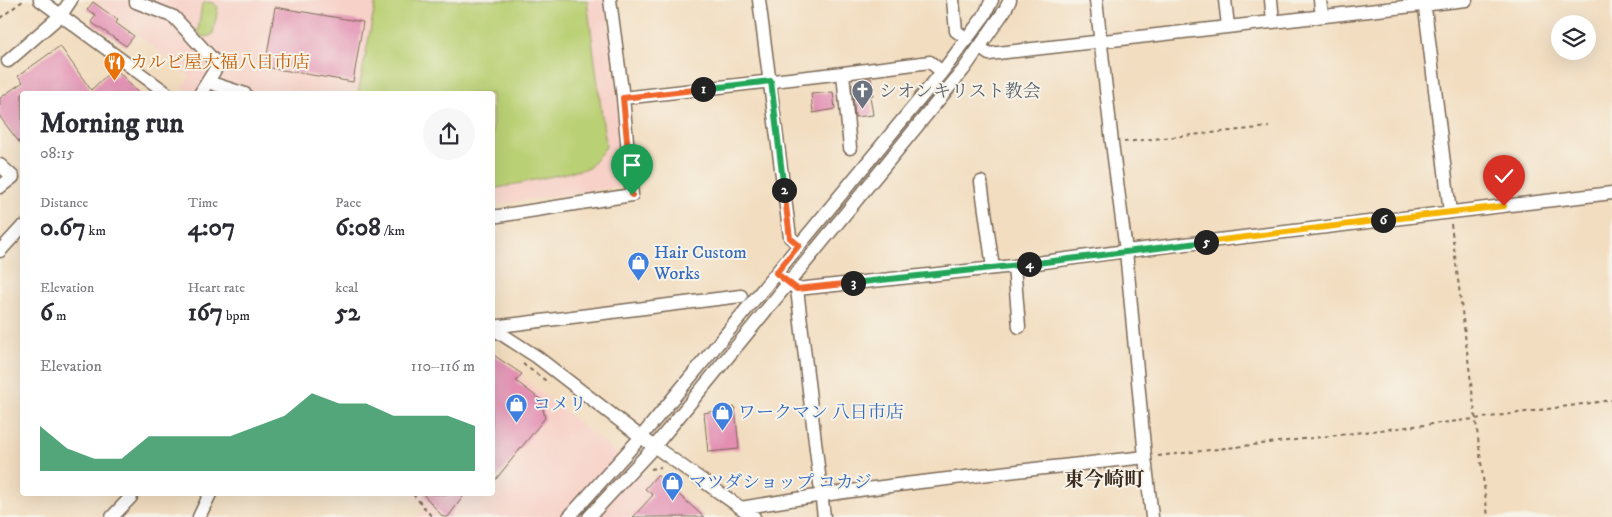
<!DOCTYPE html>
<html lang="en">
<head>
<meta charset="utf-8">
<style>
  :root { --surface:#fff; --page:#f7f7f7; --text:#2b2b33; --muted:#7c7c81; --accent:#0b8043 }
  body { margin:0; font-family:"IM FELL DW Pica","Noto Serif JP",serif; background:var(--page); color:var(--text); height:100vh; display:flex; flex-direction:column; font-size:19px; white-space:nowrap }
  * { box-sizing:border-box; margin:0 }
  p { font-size:16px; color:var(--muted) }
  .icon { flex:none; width:28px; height:28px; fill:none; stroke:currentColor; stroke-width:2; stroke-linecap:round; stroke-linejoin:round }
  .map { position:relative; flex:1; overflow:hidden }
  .side { position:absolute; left:20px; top:91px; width:475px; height:405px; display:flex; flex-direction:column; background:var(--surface); border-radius:5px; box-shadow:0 5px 20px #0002 }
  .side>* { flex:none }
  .controls { position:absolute; left:1551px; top:15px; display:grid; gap:10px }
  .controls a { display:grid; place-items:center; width:45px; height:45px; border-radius:50%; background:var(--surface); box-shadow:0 5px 20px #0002; font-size:25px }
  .pin { position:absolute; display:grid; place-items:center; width:42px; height:42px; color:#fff; margin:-51px -21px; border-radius:50% 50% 50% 0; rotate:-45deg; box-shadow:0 0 5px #0007 }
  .pin .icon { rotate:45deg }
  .km { position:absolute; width:25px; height:25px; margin:-12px; border-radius:50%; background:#222; color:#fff; font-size:14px; line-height:25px; text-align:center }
  .round { display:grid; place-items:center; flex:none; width:52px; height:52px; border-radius:26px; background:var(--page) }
  .summary { display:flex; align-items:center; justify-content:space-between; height:85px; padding:0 20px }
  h1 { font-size:28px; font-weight:700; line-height:38px }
  .stats { display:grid; grid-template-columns:repeat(3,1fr); gap:8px; height:85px; padding:5px 20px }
  .stats div { display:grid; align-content:center }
  .stats b { font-size:25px; font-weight:700 }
  .stats small { font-size:14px; font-weight:400 }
  .stats p { font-size:14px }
  .chart { height:140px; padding:10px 20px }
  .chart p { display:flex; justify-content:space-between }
  .chart svg { width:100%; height:90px; margin-top:5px; fill:var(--accent); opacity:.7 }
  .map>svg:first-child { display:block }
  .built { fill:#f7d1c8 }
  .green { fill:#bad074; stroke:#7a7d49 }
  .building { fill:#e28fb2 }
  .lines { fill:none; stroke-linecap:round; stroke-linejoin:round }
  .minor-casing { stroke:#7b6957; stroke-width:15 }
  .path { stroke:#7b6957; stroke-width:2; stroke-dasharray:4 4; stroke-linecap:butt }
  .minor { stroke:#fff; stroke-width:12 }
  .split-1-casing { stroke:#fff; stroke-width:10 }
  .split-2-casing { stroke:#fff; stroke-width:10 }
  .split-3-casing { stroke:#fff; stroke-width:10 }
  .split-4-casing { stroke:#fff; stroke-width:10 }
  .split-5-casing { stroke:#fff; stroke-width:10 }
  .split-6-casing { stroke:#fff; stroke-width:10 }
  .split-7-casing { stroke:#fff; stroke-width:10 }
  .split-1 { stroke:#f0652b; stroke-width:6 }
  .split-2 { stroke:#22a559; stroke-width:6 }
  .split-3 { stroke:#f0652b; stroke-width:6 }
  .split-4 { stroke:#22a559; stroke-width:6 }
  .split-5 { stroke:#22a559; stroke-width:6 }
  .split-6 { stroke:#f5b400; stroke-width:6 }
  .split-7 { stroke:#f5b400; stroke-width:6 }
  .labels { text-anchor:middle; stroke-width:4; stroke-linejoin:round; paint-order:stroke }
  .food-label { font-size:18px; fill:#c56008; stroke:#f7f3e8; text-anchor:start }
  .worship-label { font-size:18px; fill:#5b616d; stroke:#f7f3e8; text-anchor:start }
  .shop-label { font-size:18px; fill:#366cbe; stroke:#f7f3e8; text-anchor:start }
  .quarter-label { font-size:20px; font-weight:bold; fill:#3b2a1e; stroke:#f7f3e8 }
</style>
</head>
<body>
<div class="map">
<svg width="1612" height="517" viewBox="0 0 1612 517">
  <rect width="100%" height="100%" fill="#f7f3e8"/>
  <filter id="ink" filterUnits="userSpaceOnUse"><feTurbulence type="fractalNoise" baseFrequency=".02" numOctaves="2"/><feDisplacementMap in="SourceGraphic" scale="10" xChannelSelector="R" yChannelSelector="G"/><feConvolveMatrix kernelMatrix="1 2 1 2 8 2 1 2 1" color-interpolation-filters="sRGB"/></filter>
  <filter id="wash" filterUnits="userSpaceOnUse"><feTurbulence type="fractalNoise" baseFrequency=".0096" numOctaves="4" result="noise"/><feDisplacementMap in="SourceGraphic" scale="20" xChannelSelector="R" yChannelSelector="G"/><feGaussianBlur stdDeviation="1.12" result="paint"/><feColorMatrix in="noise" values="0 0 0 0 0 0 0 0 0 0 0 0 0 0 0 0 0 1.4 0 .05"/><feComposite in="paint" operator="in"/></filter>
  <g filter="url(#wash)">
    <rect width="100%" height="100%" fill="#f2ddc0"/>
    <path class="built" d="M95,0H605L628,185L493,205L492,94H191L182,87L190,77Z
      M493,354L697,517H417L425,508L413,494H492Z"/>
    <path class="green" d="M376,0H587L606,147L589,168L493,189L492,94H358Z
      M207,2L213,3L218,7L213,34L207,37L201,36L198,31L202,4Z"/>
    <g id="blocks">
      <path class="building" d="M93,2L118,20L116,23L134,36L126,46L91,22L96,15L87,10Z
        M275,7L363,22L353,82L265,67Z
        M60,46L91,90L110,72L114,77L119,72L139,94H22V146L0,117V98L23,82L18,76Z
        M871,78L873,95L870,96L873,115L855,117L852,84L861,82V79Z
        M833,92L835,109L813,113L811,94Z
        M492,354L522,374L516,381L541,400L545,418L492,484Z
        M735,407L739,449L708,452L704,413Z
        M657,475L704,517H633L653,495L645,489Z
        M423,494H465L448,517H443Z"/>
    </g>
  </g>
  <g filter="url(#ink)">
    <use href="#blocks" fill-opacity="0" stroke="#7b6957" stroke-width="1"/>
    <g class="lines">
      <defs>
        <path id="minor" d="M40,0L168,94
          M136,0V2L174,17L218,65L200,94
          M759,0L790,237L799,245
          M953,0L956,31L967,39
          M1096,0L1112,143L1126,251L1145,457L1152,517
          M1225,0L1228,26
          M1271,0L1273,21
          M1320,0L1322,16
          M1424,0L1450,212
          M979,47L989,54L1466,0
          M8,61L61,15L71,0
          M843,73L850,148
          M208,82L245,94
          M623,98L843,73L930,62L942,72
          M0,165L13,177L0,187
          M981,182L993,268
          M492,217L632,195L623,98L610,0
          M0,251L22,227
          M1014,266L1019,327
          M776,273L797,289L1014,266L1126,251L1612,193
          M797,289L824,517
          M492,327L741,296
          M492,328L537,357L641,437L754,517
          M741,508C875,485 1010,472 1145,457
          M112,517L131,497
          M199,517L210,494
          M569,517L641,437L942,72L984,16L992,0
          M589,517L654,447L964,69L1005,10L1010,0"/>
      </defs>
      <use href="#minor" class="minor-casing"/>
      <path class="path" d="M0,18L24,0
        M1124,142L1269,127
        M1451,224L1488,517
        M523,364L549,383
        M1158,456L1475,419L1612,400
        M651,469L661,467
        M413,494L432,517"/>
      <use href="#minor" class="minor"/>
    </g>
  </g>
  <g class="lines" filter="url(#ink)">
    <defs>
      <path id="split-1" d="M632,195L623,98L703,89"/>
      <path id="split-2" d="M703,89L771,81L784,190"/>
      <path id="split-3" d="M784,190L790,238L799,245L776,273L797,289L853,283"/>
      <path id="split-4" d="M853,283L1029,264"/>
      <path id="split-5" d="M1029,264L1206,242"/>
      <path id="split-6" d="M1206,242L1383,220"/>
      <path id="split-7" d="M1383,220L1504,206"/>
    </defs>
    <use href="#split-1" class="split-1-casing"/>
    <use href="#split-2" class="split-2-casing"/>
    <use href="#split-3" class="split-3-casing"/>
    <use href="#split-4" class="split-4-casing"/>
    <use href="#split-5" class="split-5-casing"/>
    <use href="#split-6" class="split-6-casing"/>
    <use href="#split-7" class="split-7-casing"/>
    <use href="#split-1" class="split-1"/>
    <use href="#split-2" class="split-2"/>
    <use href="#split-3" class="split-3"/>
    <use href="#split-4" class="split-4"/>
    <use href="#split-5" class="split-5"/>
    <use href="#split-6" class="split-6"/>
    <use href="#split-7" class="split-7"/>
  </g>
  <defs>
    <symbol id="restaurant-pin" viewBox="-11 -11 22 30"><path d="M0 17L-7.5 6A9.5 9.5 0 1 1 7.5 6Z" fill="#e8710a" stroke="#f7f3e8"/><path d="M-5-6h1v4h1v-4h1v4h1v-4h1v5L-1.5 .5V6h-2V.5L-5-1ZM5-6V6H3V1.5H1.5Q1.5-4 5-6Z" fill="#fff"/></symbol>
    <symbol id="church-pin" viewBox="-11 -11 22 30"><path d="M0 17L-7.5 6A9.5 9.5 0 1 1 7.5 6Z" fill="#6b7280" stroke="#f7f3e8"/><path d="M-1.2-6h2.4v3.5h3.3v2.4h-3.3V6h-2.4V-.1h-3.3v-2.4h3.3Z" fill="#fff"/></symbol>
    <symbol id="shop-pin" viewBox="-11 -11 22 30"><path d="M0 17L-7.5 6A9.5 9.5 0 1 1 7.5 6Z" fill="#3f7fe0" stroke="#f7f3e8"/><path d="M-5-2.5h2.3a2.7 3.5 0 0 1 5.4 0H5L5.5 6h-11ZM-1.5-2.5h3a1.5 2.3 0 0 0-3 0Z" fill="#fff"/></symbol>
  </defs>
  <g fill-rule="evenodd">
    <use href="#restaurant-pin" x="102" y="50" width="25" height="34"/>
    <use href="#church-pin" x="850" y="78" width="25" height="34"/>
    <use href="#shop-pin" x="626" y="250" width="25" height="34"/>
    <use href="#shop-pin" x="504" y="392" width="25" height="34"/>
    <use href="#shop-pin" x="710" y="400" width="25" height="34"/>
    <use href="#shop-pin" x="660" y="470" width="25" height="34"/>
  </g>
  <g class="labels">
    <g class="food-label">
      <text x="130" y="68">カルビ屋大福八日市店</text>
    </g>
    <g class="worship-label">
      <text x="879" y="97">シオンキリスト教会</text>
    </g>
    <g class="shop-label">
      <text x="654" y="258">Hair Custom<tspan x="654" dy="21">Works</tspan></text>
      <text x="533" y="410">コメリ</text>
      <text x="738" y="418">ワークマン 八日市店</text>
      <text x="689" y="488">マツダショップ コカジ</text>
    </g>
    <g class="quarter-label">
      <text x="1104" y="486">東今崎町</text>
    </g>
  </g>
</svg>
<div class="controls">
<a><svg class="icon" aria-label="layers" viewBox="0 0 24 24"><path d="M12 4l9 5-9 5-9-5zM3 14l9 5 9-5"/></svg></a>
</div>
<div class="pin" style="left:632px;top:195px;background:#1e9e55"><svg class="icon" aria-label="arrive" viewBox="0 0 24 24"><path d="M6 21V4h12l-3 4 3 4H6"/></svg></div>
<div class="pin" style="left:1504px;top:206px;background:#d93025"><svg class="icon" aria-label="check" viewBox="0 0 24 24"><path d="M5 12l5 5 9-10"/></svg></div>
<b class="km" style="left:703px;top:89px">1</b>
<b class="km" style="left:784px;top:190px">2</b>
<b class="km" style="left:853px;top:283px">3</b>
<b class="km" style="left:1029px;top:264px">4</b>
<b class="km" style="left:1206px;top:242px">5</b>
<b class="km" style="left:1383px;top:220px">6</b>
<section class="side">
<div class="summary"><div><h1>Morning run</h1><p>08:15</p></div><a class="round"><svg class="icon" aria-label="share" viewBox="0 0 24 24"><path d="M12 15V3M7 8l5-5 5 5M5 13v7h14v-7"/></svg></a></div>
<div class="stats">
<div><p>Distance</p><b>0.67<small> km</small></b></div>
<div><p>Time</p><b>4:07</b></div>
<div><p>Pace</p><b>6:08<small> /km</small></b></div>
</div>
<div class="stats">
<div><p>Elevation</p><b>6<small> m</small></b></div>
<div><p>Heart rate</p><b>167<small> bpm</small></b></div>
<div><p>kcal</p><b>52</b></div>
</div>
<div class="chart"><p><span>Elevation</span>110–116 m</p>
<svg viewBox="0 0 160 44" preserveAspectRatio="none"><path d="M0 44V22L10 33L20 38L30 38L40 27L50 27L60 27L70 27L80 22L90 17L100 6L110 11L120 11L130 17L140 17L150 17L160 22V44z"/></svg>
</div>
</section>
</div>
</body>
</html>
